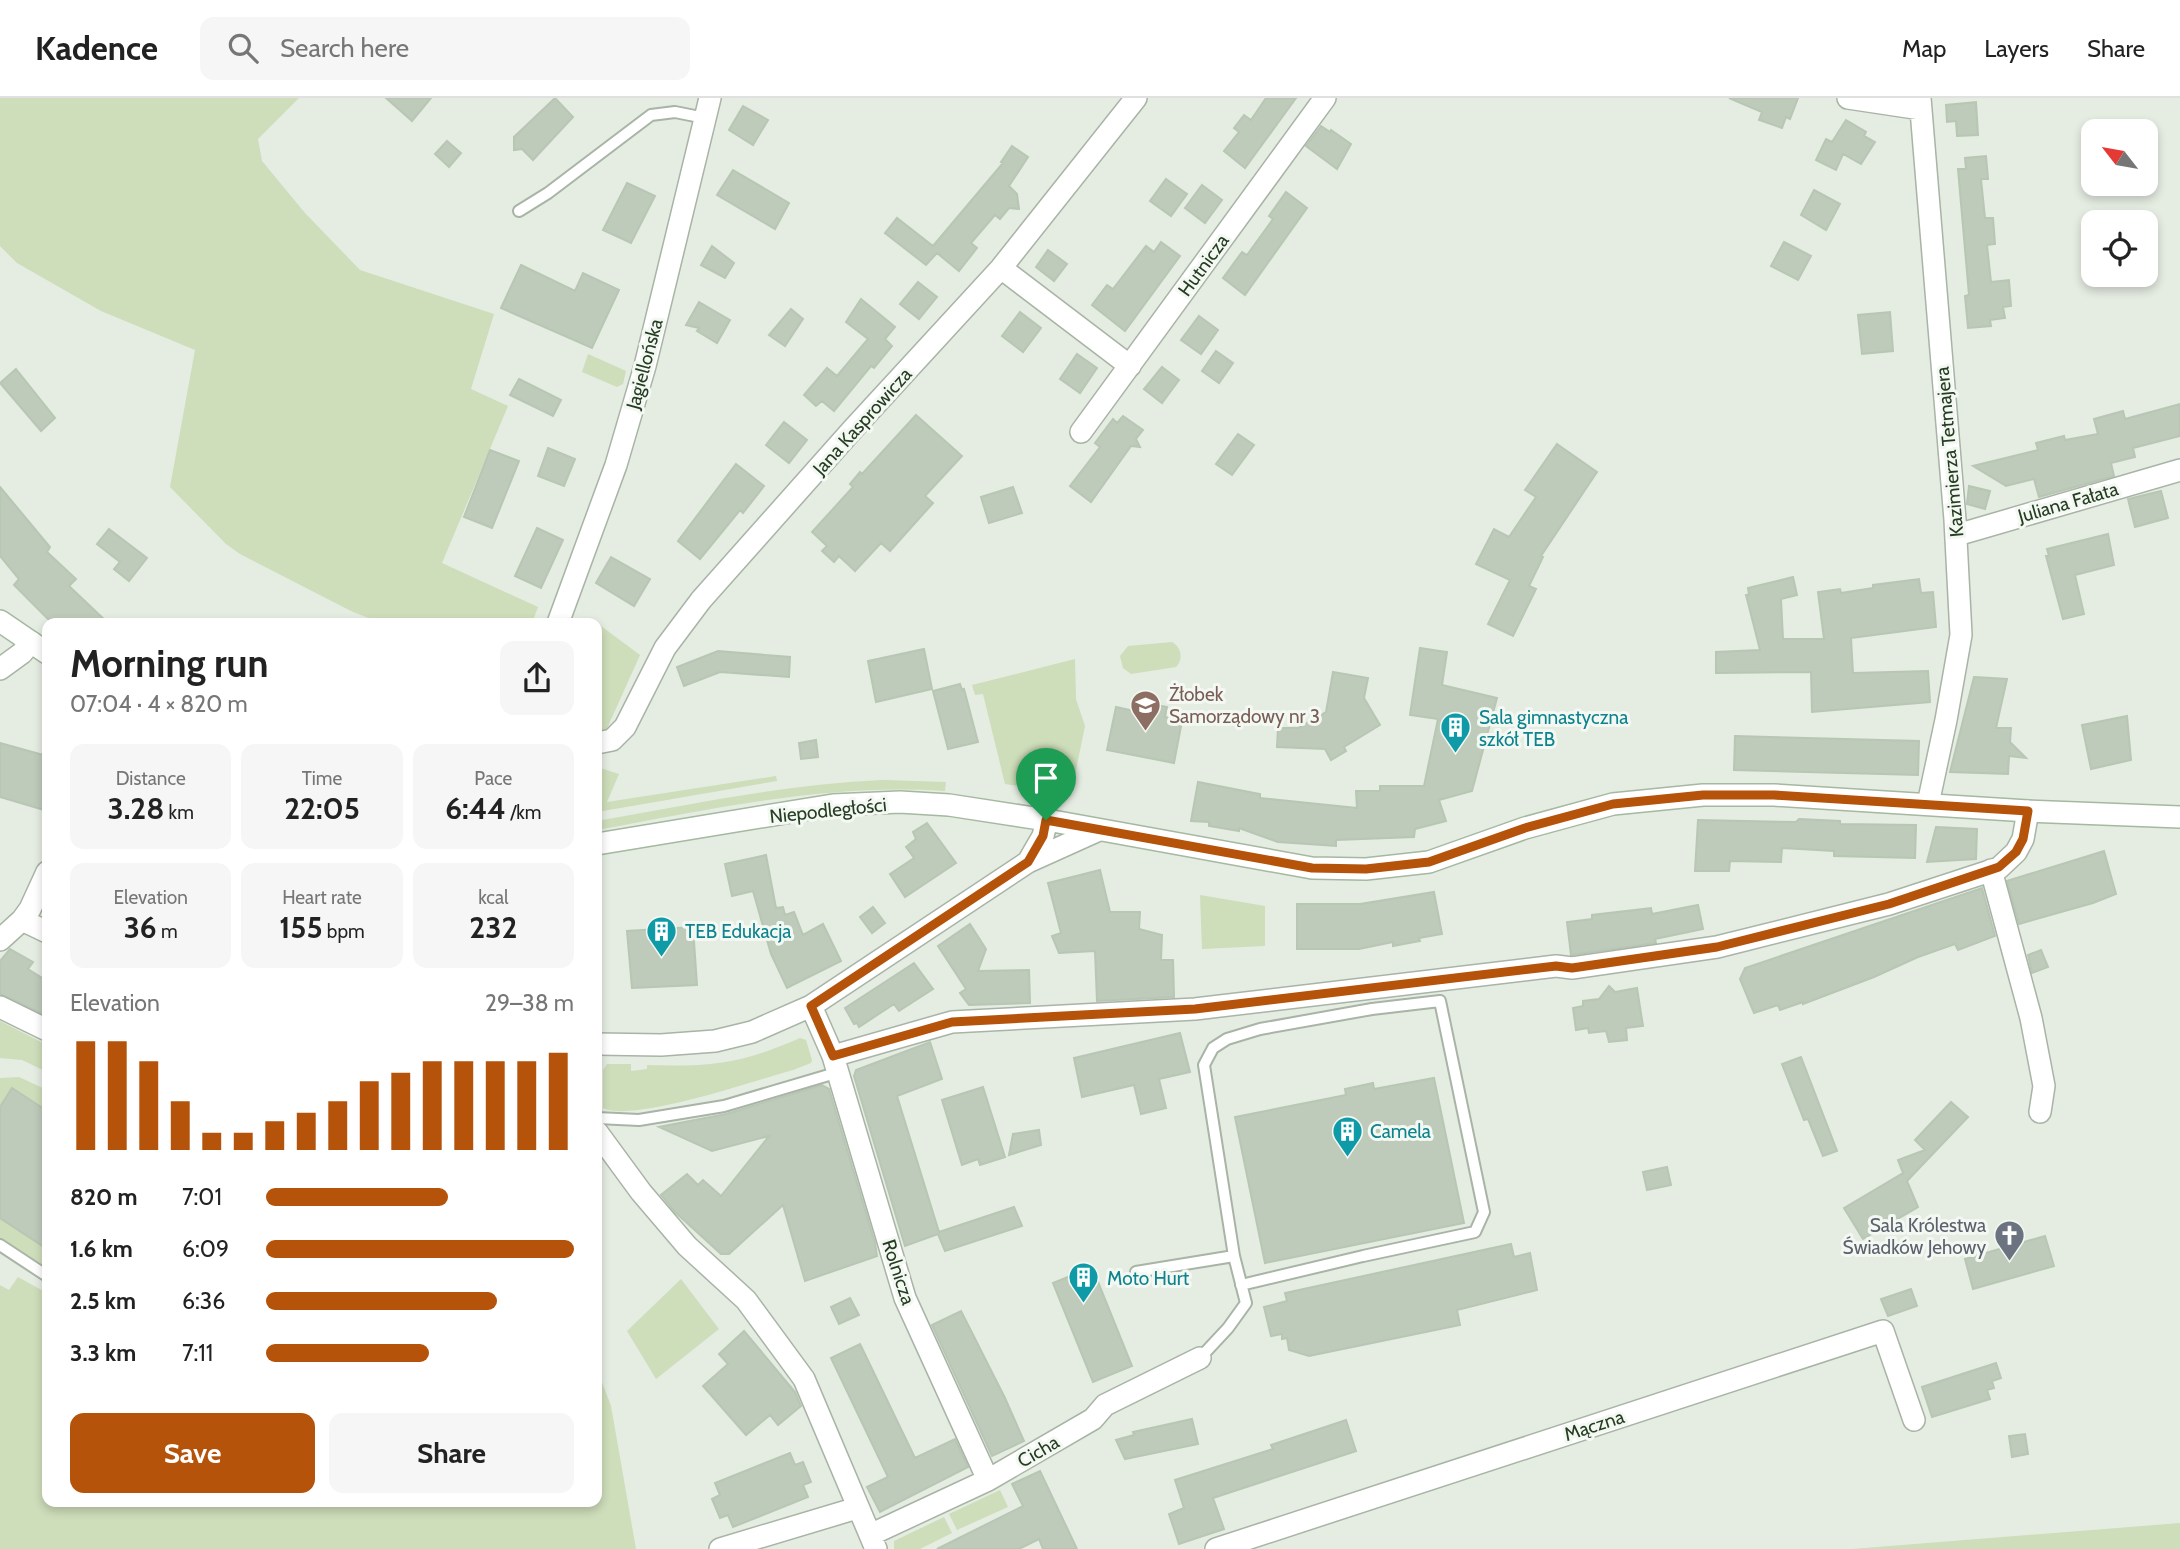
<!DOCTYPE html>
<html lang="en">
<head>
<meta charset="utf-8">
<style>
  :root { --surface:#fff; --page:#f6f6f6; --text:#222; --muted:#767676; --line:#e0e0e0; --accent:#b45309 }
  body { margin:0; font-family:Cabin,sans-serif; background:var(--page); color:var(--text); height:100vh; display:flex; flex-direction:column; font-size:26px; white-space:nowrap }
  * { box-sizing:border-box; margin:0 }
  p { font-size:23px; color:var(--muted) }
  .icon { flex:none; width:38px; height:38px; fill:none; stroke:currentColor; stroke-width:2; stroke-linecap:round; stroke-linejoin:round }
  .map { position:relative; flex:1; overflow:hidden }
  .side { position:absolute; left:42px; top:520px; width:560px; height:889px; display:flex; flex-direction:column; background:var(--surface); border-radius:14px; box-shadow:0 4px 10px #0003 }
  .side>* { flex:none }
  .needle { width:46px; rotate:301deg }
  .tools { position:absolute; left:2081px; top:21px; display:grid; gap:14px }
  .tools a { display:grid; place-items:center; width:77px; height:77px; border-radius:14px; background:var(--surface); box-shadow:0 4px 10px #0003; font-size:35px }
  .pin { position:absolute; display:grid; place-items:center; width:60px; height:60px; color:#fff; margin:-72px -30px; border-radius:50% 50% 50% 0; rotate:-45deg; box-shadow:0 0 7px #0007 }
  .pin .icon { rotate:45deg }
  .round { display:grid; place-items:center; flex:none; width:74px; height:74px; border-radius:14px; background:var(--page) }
  .summary { display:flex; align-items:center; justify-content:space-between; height:119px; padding:0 28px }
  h1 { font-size:38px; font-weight:800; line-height:52px }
  .stats { display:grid; grid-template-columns:repeat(3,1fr); gap:10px; height:119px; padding:7px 28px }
  .stats div { display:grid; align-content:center; border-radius:14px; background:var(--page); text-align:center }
  .stats b { font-size:30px; font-weight:800 }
  .stats small { font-size:19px; font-weight:400 }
  .stats p { font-size:19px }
  .chart { height:196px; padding:14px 28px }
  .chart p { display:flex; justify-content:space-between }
  .chart svg { width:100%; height:126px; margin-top:7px; stroke:var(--accent); stroke-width:6 }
  .button { display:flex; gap:14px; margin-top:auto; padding:14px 28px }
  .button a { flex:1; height:80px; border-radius:14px; background:var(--accent); color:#fff; font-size:28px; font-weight:800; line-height:80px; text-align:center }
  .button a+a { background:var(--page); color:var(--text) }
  ul { padding:0 28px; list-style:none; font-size:23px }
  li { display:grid; grid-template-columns:112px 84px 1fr; align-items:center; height:52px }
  li i { height:18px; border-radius:9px; background:var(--accent) }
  header { display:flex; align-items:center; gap:42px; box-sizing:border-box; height:98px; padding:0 35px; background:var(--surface); border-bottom:2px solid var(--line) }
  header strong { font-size:33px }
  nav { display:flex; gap:38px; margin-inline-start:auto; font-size:24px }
  .search { width:490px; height:63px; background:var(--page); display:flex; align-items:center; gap:18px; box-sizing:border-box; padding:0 24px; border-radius:14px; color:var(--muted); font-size:26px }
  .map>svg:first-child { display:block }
  .green { fill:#ceddba }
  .building { fill:#becaba; stroke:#b8c6b4; stroke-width:2 }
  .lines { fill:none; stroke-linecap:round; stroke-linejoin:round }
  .lane-casing { stroke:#a8b4a5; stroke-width:14 }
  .street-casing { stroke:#a8b4a5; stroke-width:24 }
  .secondary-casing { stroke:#a5b8a0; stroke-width:24 }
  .lane { stroke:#fff; stroke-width:10 }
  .street { stroke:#fff; stroke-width:21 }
  .secondary { stroke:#fff; stroke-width:21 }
  .route-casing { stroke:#fff; stroke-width:14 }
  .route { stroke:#b45309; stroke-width:9 }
  .labels { text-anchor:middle; stroke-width:6; stroke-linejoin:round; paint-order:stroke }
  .street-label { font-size:19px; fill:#253d22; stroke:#f4f8f2 }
  .education-label { font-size:19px; fill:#785e54; stroke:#f4f8f2; text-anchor:start }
  .culture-label { font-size:19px; fill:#0d838f; stroke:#f4f8f2; text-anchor:start }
  .worship-label { font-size:19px; fill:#5b616d; stroke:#f4f8f2; text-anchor:end }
</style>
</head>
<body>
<header>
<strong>Kadence</strong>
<div class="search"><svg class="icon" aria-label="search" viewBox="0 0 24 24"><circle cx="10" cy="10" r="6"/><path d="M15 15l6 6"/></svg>Search here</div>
<nav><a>Map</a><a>Layers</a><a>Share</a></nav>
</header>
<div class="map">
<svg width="2180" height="1451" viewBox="0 0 2180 1451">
  <rect width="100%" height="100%" fill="#e5ece2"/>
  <path class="green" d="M0,0H299L258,41L262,63L305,115L360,172L494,216L471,291L508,308L442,465L538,509L532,525H382L353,514L240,456L226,446L170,389L195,252L101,213L17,165L0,148Z
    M588,256L626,273L623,286L617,289L582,274Z
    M597,525L640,557L605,635L597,638Z
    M1172,544C1181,549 1184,561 1176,569L1131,576L1123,570L1120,558L1128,548Z
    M1075,561L1076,601L1085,628L1071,696L1005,686L983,596L975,597L972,587Z
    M597,669L619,676L607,704L776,678L777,683L597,714Z
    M883,682L946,684L945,693C828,685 712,711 597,732V723C692,706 787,686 883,682Z
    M1200,797L1265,808V848L1202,851Z
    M0,923L47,947V974L22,962L0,960Z
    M800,940L806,942L812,962L811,965L793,972C756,982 634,1025 603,1010V972L607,966H631V973L647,971V967C711,969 741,966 800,940Z
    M19,979L47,992V1004L43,1011L0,1009V980Z
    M0,1120L47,1151V1172L0,1140Z
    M18,1179L47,1195V1404H597V1271L611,1308L636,1451H0V1187L9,1192Z
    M681,1181L719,1231L656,1281L627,1233Z
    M1000,1392L1008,1409L957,1432L949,1416Z
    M944,1419L952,1435L920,1451H894V1443Z
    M2180,1425V1451H1852Z"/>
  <path class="building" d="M386,0H431L412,23Z
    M555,0L573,19L533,62L522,51L514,52V39Z
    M1266,0H1296L1245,70L1224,53L1239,34L1234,30L1244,17L1251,22Z
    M1729,0H1798L1790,21L1786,19L1782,30L1759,22L1762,14Z
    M1976,4L1978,37L1957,38L1956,23L1947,24L1946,7Z
    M743,8L768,22L753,47L729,32Z
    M1846,22L1866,34L1864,38L1875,44L1861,66L1843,56L1836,72L1816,62L1826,41L1832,44Z
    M1321,28L1330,34L1331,32L1351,46L1337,71L1306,48Z
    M447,43L461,55L449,69L435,56Z
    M1012,48L1028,59L1009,88L1017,96L1019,111L1009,110L1000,121L995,117L971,145L977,150L959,173L937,155L926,167L885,135L897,120L933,148L1003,65L1001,64Z
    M1986,58L1988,81H1981L1985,120H1993L1995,146L1987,147L1991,184L2009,182L2011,208L2003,209L2005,220L1990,222L1991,228L1968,230L1965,198L1969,197L1958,71H1966L1965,60Z
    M733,72L789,105L775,131L717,97Z
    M1166,81L1187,96L1171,118L1150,103Z
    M627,85L655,98L631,145L603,132Z
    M1202,87L1222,102L1205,125L1185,110Z
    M1814,92L1840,106L1826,132L1801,117Z
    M1286,94L1307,110L1245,197L1223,180L1242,154L1247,157L1273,121L1269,118Z
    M1161,144L1180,158L1125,233L1092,207L1107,187L1113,191L1146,148L1154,154Z
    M1784,144L1811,158L1798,182L1771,168Z
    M712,148L734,165L725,180L701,167Z
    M1048,152L1067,166L1054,183L1036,169Z
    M521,167L575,193L583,175L619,192L592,250L501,210Z
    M918,184L937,199L919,221L900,206Z
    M861,201L895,229L885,241L892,248L874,270L871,268L834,313L822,303L816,308L804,297L827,270L837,278L868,241L846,224Z
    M699,204L730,222L717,245L697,233L699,230L686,227Z
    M791,211L803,221L785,248L769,237Z
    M1020,214L1041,230L1023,254L1002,238Z
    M1890,214L1893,253L1862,256L1858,217Z
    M1199,218L1218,232L1201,256L1181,242Z
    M1216,253L1233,265L1219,285L1202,273Z
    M1077,256L1097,270L1080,295L1060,281Z
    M1162,269L1179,282L1162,305L1144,291Z
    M16,271L55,320L41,333L0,285Z
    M519,281L561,302L553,318L510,297Z
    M2180,306V338L2133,350L2135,359L2111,365L2114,378L2039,399L2034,381L2006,388L1973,368L2038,352L2036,345L2064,338L2065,342L2098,336L2094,321L2123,313L2125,321Z
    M916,317L962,358L925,398L933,405L890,453L881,445L855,473L839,458L834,464L822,453L827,448L812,434L853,389L850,386L860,374L862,376Z
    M1123,318L1143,332L1136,341L1140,349L1131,348L1091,404L1070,388L1100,349L1095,345L1113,321L1117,325Z
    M784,324L807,342L789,365L766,347Z
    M1238,336L1254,347L1232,377L1216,366Z
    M1557,346L1597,374L1541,458L1543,459L1529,488L1536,491L1513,538L1488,526L1510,482L1476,466L1494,431L1509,439L1536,399L1525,392Z
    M548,350L575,361L564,388L538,378Z
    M490,352L519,363L492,430L464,419Z
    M736,366L764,388L743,415L740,412L700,461L678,443Z
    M1969,388L1990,393L1985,411L1967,406Z
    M0,389L50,449L47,454L76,481L69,488L108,525H52L14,487L19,481L0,458Z
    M1013,389L1022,415L989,425L981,399Z
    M2161,393L2168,420L2135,429L2128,401Z
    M537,430L563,442L541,490L515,478Z
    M109,431L147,460L129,483L114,471L120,464L97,446Z
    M2108,436L2114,467L2075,477L2084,516L2063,521L2046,458H2049L2047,451Z
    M611,459L650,481L634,508L596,485Z
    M1793,479L1797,497L1781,501L1783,541H1824L1818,494L1840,491L1841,495L1873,490V487L1919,481L1921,495L1933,494L1936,529L1851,540L1853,575L1928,573L1930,604L1812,614L1811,574L1716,575V554L1760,552L1746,497H1749L1748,490Z
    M1420,550L1447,554L1442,587L1497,600L1472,693L1439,702L1446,723L1415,731L1414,739L1336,742V748L1278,744L1239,730V733L1209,728V724L1191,723L1198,684L1260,696V700L1357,710L1356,693H1380V688H1424L1438,621L1410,617Z
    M924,551L932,591L876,604L868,563Z
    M718,553L790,559L789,579L720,574L684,588L677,569Z
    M1333,574L1368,580L1364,600L1380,627L1344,649L1346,653L1331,662L1325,651L1277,649L1278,630H1298L1326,614Z
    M1974,579L2007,581L1996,630H2011L2010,644L2026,660L2009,658L2008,676L1950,674Z
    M960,586L962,592L964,591L978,644L948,651L933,593Z
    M1136,603L1167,609L1165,619L1182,623L1174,665L1107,652L1116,609L1134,613Z
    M2127,618L2131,662L2091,671L2082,627Z
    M1735,638L1919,643L1918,677L1734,672Z
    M816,642L818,659L801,661L799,645Z
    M0,645L47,658V713L0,699Z
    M1799,721L1840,723V726L1916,727L1915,760L1834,758V753L1782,750L1781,764L1730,763L1729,773H1695L1698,722L1796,724Z
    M927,725L956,765L905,799L890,776L914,760L906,749L916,741L913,734Z
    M1936,729L1977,731L1976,761L1927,764Z
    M2104,753L2116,796L2093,805L2019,826L2007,783Z
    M766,757L776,810L783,809L785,817L794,814L803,837L823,826L841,863L787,890L771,856L753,793L732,798L725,766Z
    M1100,772L1110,814H1140L1139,831L1162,837L1161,862H1173L1174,899L1097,903L1095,853L1059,855L1052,838L1061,835L1048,785Z
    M1982,790L1995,838L1958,852L1955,846L1918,859L1874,879L1803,906V904L1780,912L1778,907L1754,915L1740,881L1745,870Z
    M1434,794L1442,836L1419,840L1420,843L1393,848V844L1359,851H1297V806H1360Z
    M1698,807L1703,831L1655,841L1656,845L1571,857L1567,824L1592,821V817L1651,810L1652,816Z
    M873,809L885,825L872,835L860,819Z
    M970,826L986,851L978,873L1029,872L1030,905L969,907L960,895L966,891L938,848Z
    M693,829L697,887L632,890L627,833Z
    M10,851L33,864L28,871L47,883V918L0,896V863Z
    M2041,852L2048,869L2032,875L2028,857Z
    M914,865L933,891L899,913L894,906L859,929L857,925L854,926L845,910Z
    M1609,888L1615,894L1637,890L1643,928L1626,930L1627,942L1609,944L1606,933L1589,935L1588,930L1576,932L1573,910L1583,908V903L1599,901Z
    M1180,935L1190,974L1159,981L1166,1010L1141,1016L1134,987L1082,999L1074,960Z
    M930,944L942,981L897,998L939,1134L1014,1109L1022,1128L945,1153L938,1136L905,1148L854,978L856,972Z
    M1801,959L1837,1053L1823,1058L1808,1021L1804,1022L1782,966Z
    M1434,980L1464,1125L1265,1165L1235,1019L1346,997L1345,991L1373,985L1374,991Z
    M822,987L829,991L875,1145L877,1158L805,1183L783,1107L729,1156H721L675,1114L661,1097L687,1076L698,1087L703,1082L721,1098L769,1038L712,1053L659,1029L726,1016Z
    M983,989L1005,1059L980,1067L978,1061L962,1067L942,1002Z
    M12,990L47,1013V1151L0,1120V1009Z
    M1951,1004L1968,1019L1907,1083L1918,1109L1863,1141L1844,1110L1903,1075L1898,1062L1925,1052L1915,1042Z
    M1039,1032L1041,1047L1009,1057L1013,1036Z
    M1667,1069L1671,1087L1647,1092L1643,1074Z
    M2045,1138L2054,1168L1973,1191L1965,1161Z
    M1511,1146L1514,1159L1530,1155L1537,1192L1457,1212L1460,1227L1309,1258L1289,1252L1287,1240L1282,1241V1236L1271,1238L1264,1209L1287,1203L1285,1195Z
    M1092,1169L1132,1268L1093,1284L1053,1185Z
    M1911,1191L1917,1208L1888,1218L1881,1201Z
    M850,1200L859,1217L839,1226L831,1209Z
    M961,1213L1005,1300L1024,1343L992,1358L932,1227Z
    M744,1233L795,1294L801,1308L778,1327L770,1317L746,1337L703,1288L728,1266L719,1256Z
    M860,1246L915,1360L955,1341L968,1369L880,1414L867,1389L888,1379L831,1260Z
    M1996,1265L2001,1280L1992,1283L1994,1290L1987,1292L1990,1301L1932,1319L1922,1289Z
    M1192,1321L1198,1346L1125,1361L1116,1342L1134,1337L1133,1334Z
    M1346,1322L1356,1353L1213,1400L1224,1431L1179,1446L1169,1416L1184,1410L1175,1382L1273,1351L1271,1347Z
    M2025,1336L2028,1356L2012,1359L2009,1338Z
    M790,1355L795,1367L803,1364L811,1384L803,1387L808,1399L733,1429L728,1417L720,1420L712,1401L720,1397L715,1385Z
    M1040,1373L1077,1451H1043L1039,1441L1019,1451H937L1023,1408L1012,1386Z"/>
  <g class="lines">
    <defs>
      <path id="lane" d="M519,113L548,95L651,17L675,14L705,20
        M597,1020L639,1022L724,1008L839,974
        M0,1147L47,1178
        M1136,1174L1234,1158L1204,967L1213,950L1227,941L1260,931L1372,911L1440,903L1484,1114L1475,1134L1363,1158L1241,1187
        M1200,1260L1228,1230L1246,1205L1234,1158"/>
      <path id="street" d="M1848,0L1921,11
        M1920,0L1955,422L1961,537L1946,622L1928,706
        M1001,170L1130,268
        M1081,334L1325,0
        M1957,437L2180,372
        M558,525L616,367L645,268L710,0
        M0,571L22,555L31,544
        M597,645L612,642L625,629L665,550L701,502L853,331L1001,170L1136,0
        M1028,764L1099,732
        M1991,772L2031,920L2044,988L2040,1014
        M22,822L47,834
        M0,842L22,822L30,811L47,774
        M811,908L833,958L952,924L1195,911L1556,868L1572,870L1717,849L1889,806L1999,770L2016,754L2023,741L2028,713
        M0,909L47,932
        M597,946L661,947L715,943L752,934L811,908L1028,764L1043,738L1047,722
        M833,958L905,1200L988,1382
        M597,1034L641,1094L687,1148L746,1202L804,1281L876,1451
        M870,1437L988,1382L1093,1321L1105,1307L1200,1260
        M720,1451L857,1410
        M1216,1451L1883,1233L1914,1322"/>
      <path id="secondary" d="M0,523L47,555
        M597,746L833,707L900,704L949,707L1047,722L1312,770L1366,771L1429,764L1525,730L1613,706L1703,697H1774L2028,713L2180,719"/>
    </defs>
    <use href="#lane" class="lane-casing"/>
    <use href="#street" class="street-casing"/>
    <use href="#secondary" class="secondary-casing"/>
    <use href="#lane" class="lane"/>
    <use href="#street" class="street"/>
    <use href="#secondary" class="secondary"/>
  </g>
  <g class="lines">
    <defs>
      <path id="route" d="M1703,697H1774L2028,713L2023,741L2016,754L1999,769L1889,806L1717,849L1572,870L1556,868L1195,911L952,924L833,958L811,908L1028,764L1043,738L1046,722L1312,770L1366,771L1429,764L1525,730L1613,706Z"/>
    </defs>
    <use href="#route" class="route-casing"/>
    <use href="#route" class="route"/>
  </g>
  <defs>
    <symbol id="school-pin" viewBox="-11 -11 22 30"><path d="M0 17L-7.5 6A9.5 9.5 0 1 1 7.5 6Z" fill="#8d6e63" stroke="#f4f8f2"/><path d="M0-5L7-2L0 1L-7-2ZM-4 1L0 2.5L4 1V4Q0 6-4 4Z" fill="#fff"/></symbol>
    <symbol id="building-pin" viewBox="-11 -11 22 30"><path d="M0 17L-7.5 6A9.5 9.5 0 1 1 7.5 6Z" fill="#0f9aa8" stroke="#f4f8f2"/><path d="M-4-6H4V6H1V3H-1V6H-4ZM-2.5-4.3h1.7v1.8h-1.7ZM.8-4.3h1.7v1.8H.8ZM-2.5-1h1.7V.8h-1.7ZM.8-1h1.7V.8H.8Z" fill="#fff"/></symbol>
    <symbol id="church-pin" viewBox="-11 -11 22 30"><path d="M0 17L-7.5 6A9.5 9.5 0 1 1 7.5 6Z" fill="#6b7280" stroke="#f4f8f2"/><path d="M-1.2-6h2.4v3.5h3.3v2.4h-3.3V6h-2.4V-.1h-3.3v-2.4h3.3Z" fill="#fff"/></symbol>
  </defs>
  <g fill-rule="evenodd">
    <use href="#school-pin" x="1128" y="590" width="35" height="47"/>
    <use href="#building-pin" x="1438" y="612" width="35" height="47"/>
    <use href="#building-pin" x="644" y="816" width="35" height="47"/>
    <use href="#building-pin" x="1330" y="1016" width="35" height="47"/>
    <use href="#church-pin" x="1992" y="1120" width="35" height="47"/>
    <use href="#building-pin" x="1066" y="1162" width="35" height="47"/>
  </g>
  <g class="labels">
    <g class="street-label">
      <text transform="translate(1203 167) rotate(-54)" y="7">Hutnicza</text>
      <text transform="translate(644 266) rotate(-75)" y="7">Jagiellońska</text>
      <text transform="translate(862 323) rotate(-48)" y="7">Jana Kasprowicza</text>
      <text transform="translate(1949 354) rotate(-95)" y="7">Kazimierza Tetmajera</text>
      <text transform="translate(2068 404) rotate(-16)" y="7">Juliana Fałata</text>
      <text transform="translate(828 712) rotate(-6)" y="7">Niepodległości</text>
      <text transform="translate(899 1174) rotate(72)" y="7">Rolnicza</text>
      <text transform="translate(1594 1327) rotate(-18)" y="7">Mączna</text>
      <text transform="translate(1038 1353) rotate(-30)" y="7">Cicha</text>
    </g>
    <g class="education-label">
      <text x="1169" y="603">Żłobek<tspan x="1169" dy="22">Samorządowy nr 3</tspan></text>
    </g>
    <g class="culture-label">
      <text x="1479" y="626">Sala gimnastyczna<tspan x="1479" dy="22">szkół TEB</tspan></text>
      <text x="685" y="840">TEB Edukacja</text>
      <text x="1370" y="1040">Camela</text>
      <text x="1107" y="1187">Moto Hurt</text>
    </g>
    <g class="worship-label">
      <text x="1986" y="1134">Sala Królestwa<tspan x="1986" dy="22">Świadków Jehowy</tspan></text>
    </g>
  </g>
</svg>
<div class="tools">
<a><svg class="needle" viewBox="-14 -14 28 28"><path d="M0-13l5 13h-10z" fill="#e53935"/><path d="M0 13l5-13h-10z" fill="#767676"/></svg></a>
<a><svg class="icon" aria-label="locate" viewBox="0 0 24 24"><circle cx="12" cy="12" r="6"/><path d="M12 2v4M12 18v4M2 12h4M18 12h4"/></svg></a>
</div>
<div class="pin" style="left:1046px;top:722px;background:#1e9e55"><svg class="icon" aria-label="arrive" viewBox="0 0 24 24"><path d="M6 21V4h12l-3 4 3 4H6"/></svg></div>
<section class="side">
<div class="summary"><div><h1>Morning run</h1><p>07:04 · 4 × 820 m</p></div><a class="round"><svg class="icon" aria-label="share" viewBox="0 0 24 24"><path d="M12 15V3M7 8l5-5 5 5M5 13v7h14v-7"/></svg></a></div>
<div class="stats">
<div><p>Distance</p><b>3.28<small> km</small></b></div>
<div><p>Time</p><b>22:05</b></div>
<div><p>Pace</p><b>6:44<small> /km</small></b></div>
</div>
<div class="stats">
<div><p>Elevation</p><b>36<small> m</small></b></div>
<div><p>Heart rate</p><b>155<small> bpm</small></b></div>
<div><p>kcal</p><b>232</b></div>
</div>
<div class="chart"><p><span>Elevation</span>29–38 m</p>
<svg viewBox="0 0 160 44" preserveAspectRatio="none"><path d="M5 44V6M15 44V6M25 44V13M35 44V27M45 44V38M55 44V38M65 44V34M75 44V31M85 44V27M95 44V20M105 44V17M115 44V13M125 44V13M135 44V13M145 44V13M155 44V10"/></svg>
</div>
<ul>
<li><b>820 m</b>7:01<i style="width:59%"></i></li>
<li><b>1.6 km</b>6:09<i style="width:100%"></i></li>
<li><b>2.5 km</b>6:36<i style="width:75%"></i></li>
<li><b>3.3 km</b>7:11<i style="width:53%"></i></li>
</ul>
<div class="button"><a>Save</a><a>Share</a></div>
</section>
</div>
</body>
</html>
